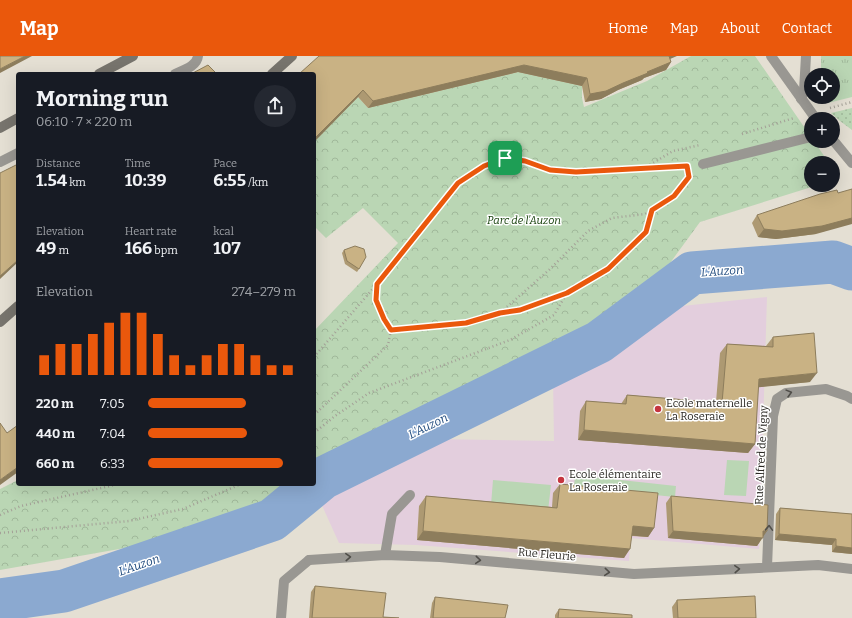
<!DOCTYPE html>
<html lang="en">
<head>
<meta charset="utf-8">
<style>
  :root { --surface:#171b24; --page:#242831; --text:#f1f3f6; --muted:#9ea1a6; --accent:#ea580c }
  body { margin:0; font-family:Bitter,serif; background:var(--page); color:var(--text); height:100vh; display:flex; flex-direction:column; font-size:15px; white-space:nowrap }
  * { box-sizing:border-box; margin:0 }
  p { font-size:13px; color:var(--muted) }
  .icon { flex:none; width:22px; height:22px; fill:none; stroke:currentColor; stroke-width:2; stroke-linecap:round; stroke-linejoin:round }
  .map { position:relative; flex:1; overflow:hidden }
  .panel { position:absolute; left:16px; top:16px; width:300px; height:414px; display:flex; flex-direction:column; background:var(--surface); border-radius:4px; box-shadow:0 4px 16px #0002 }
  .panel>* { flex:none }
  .tools { position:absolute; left:804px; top:12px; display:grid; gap:8px }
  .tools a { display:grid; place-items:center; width:36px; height:36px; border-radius:50%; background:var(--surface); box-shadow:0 4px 16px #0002; font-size:20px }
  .pin { position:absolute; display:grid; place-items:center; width:34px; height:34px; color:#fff; margin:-17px; border-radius:8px; box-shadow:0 2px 6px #0006 }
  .round { display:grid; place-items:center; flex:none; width:42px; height:42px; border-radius:21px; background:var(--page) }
  .headline { display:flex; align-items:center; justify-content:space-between; height:68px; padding:0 20px }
  h1 { font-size:22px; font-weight:700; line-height:30px }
  .metrics { display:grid; grid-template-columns:repeat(3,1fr); gap:6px; height:68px; padding:4px 20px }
  .metrics div { display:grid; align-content:center }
  .metrics b { font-size:17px; font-weight:700 }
  .metrics small { font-size:11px; font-weight:400 }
  .metrics p { font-size:11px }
  .chart { height:112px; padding:8px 20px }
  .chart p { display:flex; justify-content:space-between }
  .chart svg { width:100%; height:72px; margin-top:4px; stroke:var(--accent); stroke-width:6 }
  ul { padding:0 20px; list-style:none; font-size:13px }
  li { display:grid; grid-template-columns:64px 48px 1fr; align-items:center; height:30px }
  li i { height:10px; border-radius:5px; background:var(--accent) }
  header { display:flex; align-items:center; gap:24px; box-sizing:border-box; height:56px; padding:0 20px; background:var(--accent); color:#fff }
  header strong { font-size:19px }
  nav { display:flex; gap:22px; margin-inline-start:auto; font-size:14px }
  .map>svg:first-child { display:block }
  .education { fill:#e3cedd }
  .grass { fill:url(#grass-tufts) }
  .park { fill:url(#park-crowns) }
  .garden { fill:url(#garden-dots) }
  .pitch { fill:#bad6b4 }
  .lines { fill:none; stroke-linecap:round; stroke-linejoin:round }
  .river { stroke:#8ba9d0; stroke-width:43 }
  .path { stroke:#a4a097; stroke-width:2.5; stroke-dasharray:1 3; stroke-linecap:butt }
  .service { stroke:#999792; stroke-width:10 }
  .pedestrian { stroke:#999792; stroke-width:10 }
  .minor { stroke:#999792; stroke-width:10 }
  .secondary { stroke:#77746d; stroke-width:10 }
  .wall { fill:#ad9972 }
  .shaded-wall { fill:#8d7d5c }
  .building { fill:#c9b284; stroke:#8d7d5c }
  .oneway { stroke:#504e49 }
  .route-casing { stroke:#fff; stroke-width:8 }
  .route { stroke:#ea580c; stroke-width:5 }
  .poi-dot { fill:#c5353f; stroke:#fff; stroke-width:1.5 }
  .labels { text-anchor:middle; stroke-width:3; stroke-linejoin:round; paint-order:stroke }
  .park-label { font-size:11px; font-style:italic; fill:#0d3900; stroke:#fff }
  .poi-label { font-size:11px; fill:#292722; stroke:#fff; text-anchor:start }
  .street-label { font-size:11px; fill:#292722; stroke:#fff }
  .water-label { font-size:12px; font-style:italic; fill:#244e80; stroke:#fff }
</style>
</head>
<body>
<header>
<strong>Map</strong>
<nav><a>Home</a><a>Map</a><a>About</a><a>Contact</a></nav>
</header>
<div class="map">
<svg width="852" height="562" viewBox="0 0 852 562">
  <defs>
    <pattern id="grass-tufts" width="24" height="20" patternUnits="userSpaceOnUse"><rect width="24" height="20" fill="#bad6b4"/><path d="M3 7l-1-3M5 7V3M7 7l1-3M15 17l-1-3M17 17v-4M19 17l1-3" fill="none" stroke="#a0b89a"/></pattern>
    <pattern id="park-crowns" width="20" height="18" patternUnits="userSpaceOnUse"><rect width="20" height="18" fill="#bad6b4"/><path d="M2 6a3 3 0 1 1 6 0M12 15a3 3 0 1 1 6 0" fill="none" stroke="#a0b89a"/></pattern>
    <pattern id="garden-dots" width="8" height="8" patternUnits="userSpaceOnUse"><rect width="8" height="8" fill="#bad6b4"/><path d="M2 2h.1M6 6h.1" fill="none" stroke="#a0b89a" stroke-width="1.8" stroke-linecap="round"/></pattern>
  </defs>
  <rect width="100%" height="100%" fill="#e4dfd3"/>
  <path class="education" d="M767,241L761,436L762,447L759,493L630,482L629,505L416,489L339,487L320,445L431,383L554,385L553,321L673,251Z"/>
  <path class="grass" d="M821,0H852V41L828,47L825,41H833V19H821Z"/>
  <path class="park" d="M691,0H755L829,107H811V129H818L700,166L662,218L552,305L373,378L314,415V275L398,187L363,152L326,182L314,170V85L358,41L368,52L518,16L582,30V42L584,51L647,25Z
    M18,424V428H293L216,476L0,514V433Z"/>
  <path class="garden" d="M852,52V74L840,65L831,57Z"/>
  <path class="pitch" d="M727,404L749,405L746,440L724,439Z
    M575,419L676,430L675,441L574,431Z
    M493,424L551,429L548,455L491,449Z"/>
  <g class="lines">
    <path class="river" d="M0,544L64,535L272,464L323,422L599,286L692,217L833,206L852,213"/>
    <path class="path" d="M830,52L852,46
      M742,78L794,62
      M643,113L673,95L700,89
      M501,257L520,254L567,237L608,213L647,176L651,154
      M391,274L467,267L500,257L549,214L588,175L612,162L645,158L674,140L689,121V119
      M314,301L377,228L458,127L484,109L505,102L525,105L550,114L576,116L687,110
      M314,359L388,289L391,274L384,263L376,244L377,228
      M314,377L335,360L369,337L510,284L554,259L567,237
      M0,459L21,450L119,428
      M0,477L129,465L183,453L241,428"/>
    <path class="service" d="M175,18C184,14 197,10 198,0
      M801,43L804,35L806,0
      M0,106L18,97
      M703,108L811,81
      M385,499L392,458L410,439"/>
    <path class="pedestrian" d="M281,562L284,525L309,504"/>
    <path class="minor" d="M771,0L816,63
      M833,84L852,107
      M309,504L385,499L440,501L634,518L818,509L852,513
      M767,511L773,360L777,343L786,337L826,333L847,340L852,343"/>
    <path class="secondary" d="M99,18L133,0
      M272,18L292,0
      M0,72L18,62
      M0,266L18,250"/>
  </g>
  <path class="wall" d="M670,3L671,6L666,14L644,22L642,24L618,34L601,43L585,46L582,30L518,16L368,52L358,41L314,86V18Z
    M757,159L816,178L776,183L758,181L752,167Z
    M344,194L359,213L357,216L345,208L342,197Z
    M773,281L810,326L758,331L755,388L748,397L578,384L580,355L586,345L621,348L627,339L716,346L720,297L727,288L766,290Z
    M560,428L654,472L648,481L632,480L624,502L417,484L419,450L426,440L552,451L553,437Z
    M671,440L763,481L757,490L668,482L666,447Z
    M780,452L852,458V498L832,496V489L775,484L776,458Z
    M315,530L383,561L399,562H309L311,536Z
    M435,541L505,562H430L432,547Z
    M677,544L756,562H673L672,551Z
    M559,553L632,562H555V559Z"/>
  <path class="shaded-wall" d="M25,0H32L0,17V13Z
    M667,0H677L663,6Z
    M671,6L666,14L644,22L642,24L618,34L601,43L585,46L590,38L623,27L647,16Z
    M524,9L587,22L582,30L518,16L368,52L373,45Z
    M363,34L358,41L314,86V83Z
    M852,162V168L816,178L776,183L758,181L764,173Z
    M18,204V206L0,223V220Z
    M817,317L810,326L752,332L759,323Z
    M584,374L755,388L748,397L578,384Z
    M18,411V416L0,429V424Z
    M633,470L654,472L648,481L626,479Z
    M423,475L630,493L624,502L417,484Z
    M673,475H767L757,490L668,482Z
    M779,478L836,483L832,489L775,484Z
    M836,490L852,492V498L832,496Z"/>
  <path class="building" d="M0,0H25L0,13Z
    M319,0H669L671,6L647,16L648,17L623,27L606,35L590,38L587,22L524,9L373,45L363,34L314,83V18H299Z
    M208,9L217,18H191Z
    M18,108V204L0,220V117Z
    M852,133V162L822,170L782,175L764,173L757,159L820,138L837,134L838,137Z
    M355,190L364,193L366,201L359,213L347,205L344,194Z
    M814,277L817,317L759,323L755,388L584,374L586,345L626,348L627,339L722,347L727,288L773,291V281Z
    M0,367L7,377L18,369V411L0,424Z
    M560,428L658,437L654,472L633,470L630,493L423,475L426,440L557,452Z
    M671,440L768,449L767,475H763V482L673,475Z
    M780,452L852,458V492L836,490V483L779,478Z
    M315,530L386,537L383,561L399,562H312Z
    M755,540L756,562H678L677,544Z
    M435,541L508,549L505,562H433Z
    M559,553L632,559V562H558Z"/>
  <defs><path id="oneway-chevron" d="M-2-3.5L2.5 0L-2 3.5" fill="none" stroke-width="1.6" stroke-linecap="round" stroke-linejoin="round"/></defs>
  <g class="oneway">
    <use href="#oneway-chevron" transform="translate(789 337) rotate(-15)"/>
    <use href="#oneway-chevron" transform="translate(769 472) rotate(-88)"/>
    <use href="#oneway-chevron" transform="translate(348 501) rotate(-3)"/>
    <use href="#oneway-chevron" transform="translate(478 504) rotate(5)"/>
    <use href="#oneway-chevron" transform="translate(737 513) rotate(-3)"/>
    <use href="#oneway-chevron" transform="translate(607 516) rotate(5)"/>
  </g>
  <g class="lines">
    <defs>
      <path id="route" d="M505,102L525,105L550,114L576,116L687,110L689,121L674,140L652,154L646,176L608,213L567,237L520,254L500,257L466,267L391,274L384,263L376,244L377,228L458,127L484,110Z"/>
    </defs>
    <use href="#route" class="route-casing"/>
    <use href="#route" class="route"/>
  </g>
  <g class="poi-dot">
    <circle cx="658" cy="353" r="4"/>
    <circle cx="561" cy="424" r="4"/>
  </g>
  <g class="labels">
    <g class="park-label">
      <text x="524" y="168">Parc de l'Auzon</text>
    </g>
    <g class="poi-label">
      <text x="666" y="351">Ecole maternelle<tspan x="666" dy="13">La Roseraie</tspan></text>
      <text x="569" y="422">Ecole élémentaire<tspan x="569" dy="13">La Roseraie</tspan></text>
    </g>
    <g class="street-label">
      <text transform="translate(761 399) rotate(-87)" y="4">Rue Alfred de Vigny</text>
      <text transform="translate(547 498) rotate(5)" y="4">Rue Fleurie</text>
    </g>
    <g class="water-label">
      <text transform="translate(722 215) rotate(-4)" y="4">L'Auzon</text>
      <text transform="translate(428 370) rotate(-26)" y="4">L'Auzon</text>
      <text transform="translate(139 509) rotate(-19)" y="4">L'Auzon</text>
    </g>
  </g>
</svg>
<div class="tools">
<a><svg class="icon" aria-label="locate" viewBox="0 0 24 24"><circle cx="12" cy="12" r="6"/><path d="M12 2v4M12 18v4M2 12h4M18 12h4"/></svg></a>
<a>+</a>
<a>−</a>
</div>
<div class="pin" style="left:505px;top:102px;background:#1e9e55"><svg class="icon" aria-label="arrive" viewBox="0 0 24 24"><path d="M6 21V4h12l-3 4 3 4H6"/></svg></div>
<section class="panel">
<div class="headline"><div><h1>Morning run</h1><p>06:10 · 7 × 220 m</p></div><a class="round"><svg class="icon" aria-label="share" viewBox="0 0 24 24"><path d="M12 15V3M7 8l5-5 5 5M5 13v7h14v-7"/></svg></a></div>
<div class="metrics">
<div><p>Distance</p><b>1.54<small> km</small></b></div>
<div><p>Time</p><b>10:39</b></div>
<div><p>Pace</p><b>6:55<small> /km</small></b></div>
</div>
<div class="metrics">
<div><p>Elevation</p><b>49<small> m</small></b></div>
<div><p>Heart rate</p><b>166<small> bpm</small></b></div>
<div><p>kcal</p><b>107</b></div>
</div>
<div class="chart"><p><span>Elevation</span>274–279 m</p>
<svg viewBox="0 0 160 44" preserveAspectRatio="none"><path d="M5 44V32M15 44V25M25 44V25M35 44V19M45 44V12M55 44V6M65 44V6M75 44V19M85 44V32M95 44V38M105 44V32M115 44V25M125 44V25M135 44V32M145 44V38M155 44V38"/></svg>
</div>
<ul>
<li><b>220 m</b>7:05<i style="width:66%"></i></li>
<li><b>440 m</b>7:04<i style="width:67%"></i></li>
<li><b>660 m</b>6:33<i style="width:91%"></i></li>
</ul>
</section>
</div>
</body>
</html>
